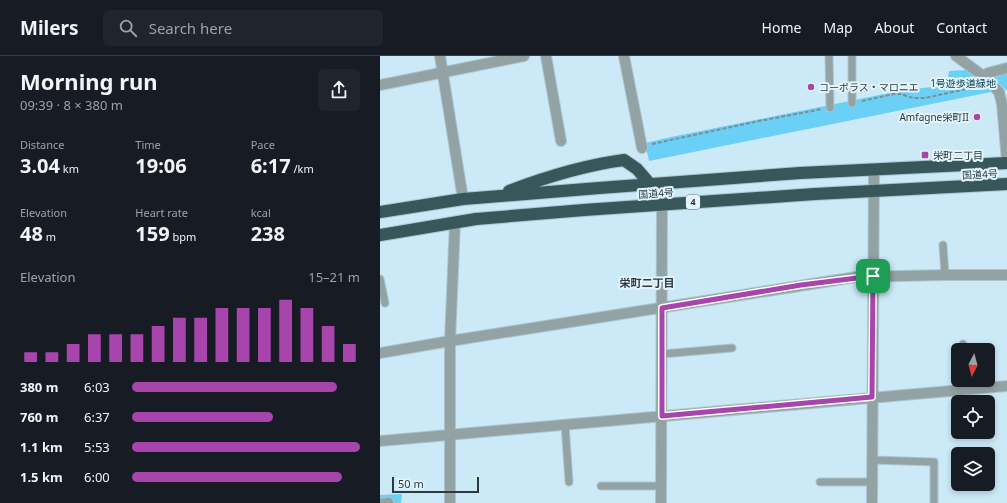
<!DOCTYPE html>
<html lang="en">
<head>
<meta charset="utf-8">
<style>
  :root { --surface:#171b24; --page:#20242c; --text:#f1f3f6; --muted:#9ea1a6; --line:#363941; --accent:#a745ac }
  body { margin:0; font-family:"Noto Sans","Noto Sans JP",sans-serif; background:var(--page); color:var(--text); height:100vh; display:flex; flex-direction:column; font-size:15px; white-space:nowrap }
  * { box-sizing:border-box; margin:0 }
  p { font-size:13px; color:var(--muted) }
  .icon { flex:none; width:22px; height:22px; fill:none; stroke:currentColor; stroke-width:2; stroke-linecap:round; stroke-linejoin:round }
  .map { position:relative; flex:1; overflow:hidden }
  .sheet { display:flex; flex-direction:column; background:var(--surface); width:380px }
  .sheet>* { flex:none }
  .needle { width:26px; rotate:186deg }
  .controls { position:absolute; left:571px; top:287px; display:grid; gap:8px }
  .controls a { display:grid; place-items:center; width:44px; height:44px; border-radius:6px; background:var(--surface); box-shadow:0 2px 6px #0003; font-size:20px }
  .scale { position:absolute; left:12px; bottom:10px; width:87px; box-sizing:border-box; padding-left:4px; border:2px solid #2d393f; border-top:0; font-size:11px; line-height:14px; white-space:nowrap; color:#2d393f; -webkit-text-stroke:3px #e2f4fc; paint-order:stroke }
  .pin { position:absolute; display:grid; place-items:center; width:34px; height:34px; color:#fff; margin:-17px; border-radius:8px; box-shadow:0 2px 6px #0006 }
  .round { display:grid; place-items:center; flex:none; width:42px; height:42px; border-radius:6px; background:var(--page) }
  .summary { display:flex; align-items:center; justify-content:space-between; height:68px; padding:0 20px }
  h1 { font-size:22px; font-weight:700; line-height:30px }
  .figures { display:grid; grid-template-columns:repeat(3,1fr); gap:6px; height:68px; padding:4px 20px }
  .figures div { display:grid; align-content:center }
  .figures b { font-size:20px; font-weight:700 }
  .figures small { font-size:11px; font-weight:400 }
  .figures p { font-size:11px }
  .chart { height:112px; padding:8px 20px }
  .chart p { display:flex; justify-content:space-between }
  .chart svg { width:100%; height:72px; margin-top:4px; stroke:var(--accent); stroke-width:6 }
  ul { padding:0 20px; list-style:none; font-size:13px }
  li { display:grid; grid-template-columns:64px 48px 1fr; align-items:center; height:30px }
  li i { height:10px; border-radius:5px; background:var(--accent) }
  header { display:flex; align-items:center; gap:24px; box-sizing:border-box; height:56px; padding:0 20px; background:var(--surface); border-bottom:1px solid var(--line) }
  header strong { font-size:19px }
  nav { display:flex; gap:22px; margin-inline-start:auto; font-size:14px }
  .search { width:280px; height:36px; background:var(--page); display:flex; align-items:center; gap:10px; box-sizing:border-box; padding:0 14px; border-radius:6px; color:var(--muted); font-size:15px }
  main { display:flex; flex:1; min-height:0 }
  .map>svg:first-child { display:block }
  .green { fill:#6ad0f6 }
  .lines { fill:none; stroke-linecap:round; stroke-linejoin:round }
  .lane-casing { stroke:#abc6d1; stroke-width:9 }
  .street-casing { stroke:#abc6d1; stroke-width:12 }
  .highway-casing { stroke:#abc6d1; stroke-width:14 }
  .path { stroke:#798e97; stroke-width:2; stroke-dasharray:4 2; stroke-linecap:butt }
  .lane { stroke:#93a2a3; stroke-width:7 }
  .street { stroke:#93a2a3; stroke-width:10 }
  .highway { stroke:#38575b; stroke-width:12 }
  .route-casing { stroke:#fff; stroke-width:8 }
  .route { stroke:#a745ac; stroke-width:5 }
  .poi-dot { fill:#a745ac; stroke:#e2f4fc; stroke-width:1.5 }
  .labels { text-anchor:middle; stroke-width:4; stroke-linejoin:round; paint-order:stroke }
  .shield { fill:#e2f4fc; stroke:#637178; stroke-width:1 }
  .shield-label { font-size:9px; font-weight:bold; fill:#2d393f }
  .park-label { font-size:10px; fill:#063d4e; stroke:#e2f4fc }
  .poi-label { font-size:10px; fill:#2d393f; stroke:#e2f4fc; text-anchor:start }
  .street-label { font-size:10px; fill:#2d393f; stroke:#e2f4fc }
  .neighbourhood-label { font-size:11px; font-weight:bold; fill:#2d393f; stroke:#e2f4fc }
</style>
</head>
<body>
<header>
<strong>Milers</strong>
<div class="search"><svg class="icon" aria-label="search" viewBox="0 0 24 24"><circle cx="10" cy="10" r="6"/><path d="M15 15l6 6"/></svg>Search here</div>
<nav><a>Home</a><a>Map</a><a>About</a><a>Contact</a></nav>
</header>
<main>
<section class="sheet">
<div class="summary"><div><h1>Morning run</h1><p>09:39 · 8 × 380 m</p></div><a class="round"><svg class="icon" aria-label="share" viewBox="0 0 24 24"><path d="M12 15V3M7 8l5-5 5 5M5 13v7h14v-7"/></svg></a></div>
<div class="figures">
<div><p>Distance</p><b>3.04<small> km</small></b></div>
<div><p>Time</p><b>19:06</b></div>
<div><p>Pace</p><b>6:17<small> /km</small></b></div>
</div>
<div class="figures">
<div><p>Elevation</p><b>48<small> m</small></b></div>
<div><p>Heart rate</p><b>159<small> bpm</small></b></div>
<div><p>kcal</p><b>238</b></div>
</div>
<div class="chart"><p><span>Elevation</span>15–21 m</p>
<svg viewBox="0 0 160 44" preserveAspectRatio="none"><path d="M5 44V38M15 44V38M25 44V33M35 44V27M45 44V27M55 44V27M65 44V22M75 44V17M85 44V17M95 44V11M105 44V11M115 44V11M125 44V6M135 44V11M145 44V22M155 44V33"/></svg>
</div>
<ul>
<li><b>380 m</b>6:03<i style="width:90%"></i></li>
<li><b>760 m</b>6:37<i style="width:62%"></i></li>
<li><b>1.1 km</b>5:53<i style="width:100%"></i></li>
<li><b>1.5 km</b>6:00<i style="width:92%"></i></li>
</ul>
</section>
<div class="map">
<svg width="627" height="447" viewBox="0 0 627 447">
  <rect width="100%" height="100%" fill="#cbe9f6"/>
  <path class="green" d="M586,14L589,15L612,35L611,36L269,105L265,87L291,81L519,35L567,29L569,15Z
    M627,14V34H626L611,20Z
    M22,438L21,447H0V439Z"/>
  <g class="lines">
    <defs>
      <path id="lane" d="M449,0L450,52
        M472,47V0
        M563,189L565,219
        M0,223L5,247
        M583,294V288
        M282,298L352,292
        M583,333V324
        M185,368L189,426
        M492,404L554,406V447
        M440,426H492
        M221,430H281
        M0,446L9,445L10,447"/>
      <path id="street" d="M60,0L83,143
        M166,0L181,85
        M244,0L262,92
        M576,0L606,22L619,36L622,48L627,105
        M603,20L608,17L627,12
        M0,29L144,0
        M0,297L70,285L476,221L565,219H627
        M0,385L627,330
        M70,447V285L75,166
        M281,447L282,148L284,127
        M492,447L494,113"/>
      <path id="highway" d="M129,135C166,121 205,109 244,104L257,113L270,128
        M0,156L83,143L219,132L420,117L627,107
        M0,179L96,163L204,154L435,138L627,128"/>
    </defs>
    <use href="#lane" class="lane-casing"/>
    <use href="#street" class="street-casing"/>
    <use href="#highway" class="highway-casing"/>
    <path class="path" d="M482,45L514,38H521L533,42H545L600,30
      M272,88L379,65L442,53"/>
    <use href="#lane" class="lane"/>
    <use href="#street" class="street"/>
    <use href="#highway" class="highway"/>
  </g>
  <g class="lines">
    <defs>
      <path id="route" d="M493,220L492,341L282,360V252L421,229Z"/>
    </defs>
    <use href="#route" class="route-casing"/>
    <use href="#route" class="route"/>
  </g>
  <g class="poi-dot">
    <circle cx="431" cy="31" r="4"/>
    <circle cx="597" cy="61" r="4"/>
    <rect x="541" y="95" width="8" height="8" rx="2"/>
  </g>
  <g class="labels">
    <rect class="shield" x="306" y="139" width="14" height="14" rx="3"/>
    <g class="shield-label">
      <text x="313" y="149">4</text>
    </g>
    <g class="park-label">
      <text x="583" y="31">1号遊歩道緑地</text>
    </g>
    <g class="poi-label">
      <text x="439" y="35">コーポラス・マロニエ</text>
      <text x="589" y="65" text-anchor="end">Amfagne栄町II</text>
      <text x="553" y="103">栄町二丁目</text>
    </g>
    <g class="street-label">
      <text transform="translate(600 118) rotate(-3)" y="4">国道4号</text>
      <text transform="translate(276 137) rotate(-4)" y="4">国道4号</text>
    </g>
    <g class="neighbourhood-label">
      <text x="267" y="231">栄町二丁目</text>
    </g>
  </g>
</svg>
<div class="controls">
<a><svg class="needle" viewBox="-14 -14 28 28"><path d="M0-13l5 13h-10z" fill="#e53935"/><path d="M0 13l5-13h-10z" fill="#9ea1a6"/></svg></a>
<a><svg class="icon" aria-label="locate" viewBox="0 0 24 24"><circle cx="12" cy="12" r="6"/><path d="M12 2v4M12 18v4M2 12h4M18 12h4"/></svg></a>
<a><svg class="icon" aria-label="layers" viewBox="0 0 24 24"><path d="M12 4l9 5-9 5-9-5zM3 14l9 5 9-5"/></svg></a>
</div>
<div class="scale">50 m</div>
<div class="pin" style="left:493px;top:220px;background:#1e9e55"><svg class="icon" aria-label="arrive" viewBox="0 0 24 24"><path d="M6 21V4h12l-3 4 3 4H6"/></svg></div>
</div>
</main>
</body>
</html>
